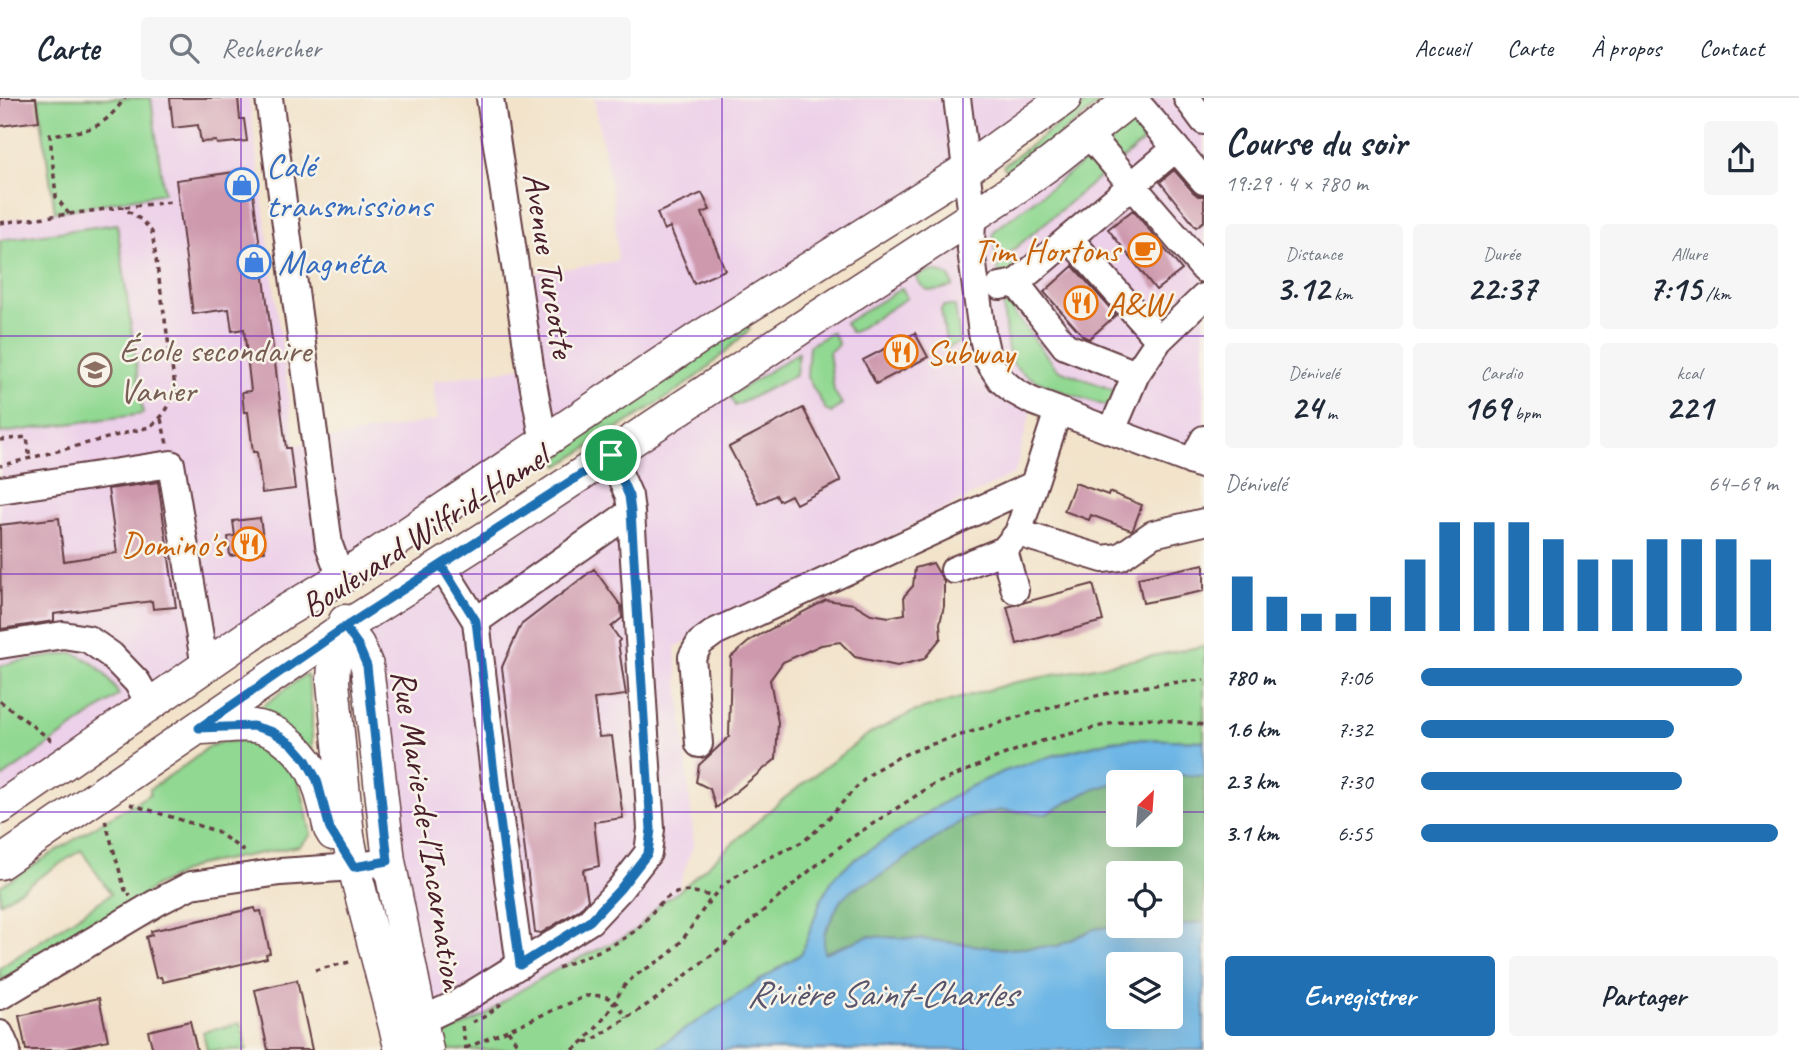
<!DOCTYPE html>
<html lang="fr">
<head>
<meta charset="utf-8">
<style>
  :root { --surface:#fff; --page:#f6f6f7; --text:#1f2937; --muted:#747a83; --line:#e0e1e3; --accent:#1f6fb2 }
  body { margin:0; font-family:Caveat,sans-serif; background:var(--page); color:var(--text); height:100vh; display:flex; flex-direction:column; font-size:26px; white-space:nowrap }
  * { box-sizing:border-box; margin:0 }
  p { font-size:23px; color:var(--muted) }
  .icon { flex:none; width:38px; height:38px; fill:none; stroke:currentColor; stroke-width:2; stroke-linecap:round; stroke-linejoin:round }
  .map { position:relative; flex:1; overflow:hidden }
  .side { display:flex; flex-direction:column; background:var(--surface); width:595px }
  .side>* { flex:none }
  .needle { width:46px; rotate:25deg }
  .fabs { position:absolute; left:1106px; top:672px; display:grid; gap:14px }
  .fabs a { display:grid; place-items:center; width:77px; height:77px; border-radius:7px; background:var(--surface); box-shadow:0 7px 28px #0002; font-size:35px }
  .pin { position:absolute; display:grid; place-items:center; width:60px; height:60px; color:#fff; margin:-30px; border:4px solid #fff; border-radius:50%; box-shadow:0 2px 7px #0007 }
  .round { display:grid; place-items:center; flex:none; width:74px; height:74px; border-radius:7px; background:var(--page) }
  .summary { display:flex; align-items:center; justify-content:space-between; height:119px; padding:0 21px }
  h1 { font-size:38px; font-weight:600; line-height:52px }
  .metrics { display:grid; grid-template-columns:repeat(3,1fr); gap:10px; height:119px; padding:7px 21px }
  .metrics div { display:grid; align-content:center; border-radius:7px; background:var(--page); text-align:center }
  .metrics b { font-size:35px; font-weight:600 }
  .metrics small { font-size:19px; font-weight:400 }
  .metrics p { font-size:19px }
  .chart { height:196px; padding:14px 21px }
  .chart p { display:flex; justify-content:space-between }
  .chart svg { width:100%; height:126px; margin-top:7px; stroke:var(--accent); stroke-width:6 }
  .cta { display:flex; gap:14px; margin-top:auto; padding:14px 21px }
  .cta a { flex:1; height:80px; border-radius:7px; background:var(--accent); color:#fff; font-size:28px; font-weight:600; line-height:80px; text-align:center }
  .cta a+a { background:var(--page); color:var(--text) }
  ul { padding:0 21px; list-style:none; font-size:23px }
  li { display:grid; grid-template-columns:112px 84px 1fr; align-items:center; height:52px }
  li i { height:18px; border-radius:9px; background:var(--accent) }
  header { display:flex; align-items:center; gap:42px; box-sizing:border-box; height:98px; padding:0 35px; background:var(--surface); border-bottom:2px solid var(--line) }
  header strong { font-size:33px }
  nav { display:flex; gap:38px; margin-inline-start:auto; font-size:24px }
  .search { width:490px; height:63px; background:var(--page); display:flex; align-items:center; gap:18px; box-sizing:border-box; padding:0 24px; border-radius:7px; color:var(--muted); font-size:26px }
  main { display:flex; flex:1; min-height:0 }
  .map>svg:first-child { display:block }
  .built { fill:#edd0e9 }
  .green { fill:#91d892; stroke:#6e7c5e; stroke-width:2 }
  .forest { fill:#74b87c; stroke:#5f6c54; stroke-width:2; fill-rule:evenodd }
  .water { fill:#6eb7e6; stroke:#5c6b88; stroke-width:2; fill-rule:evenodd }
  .building { fill:#ce99ad }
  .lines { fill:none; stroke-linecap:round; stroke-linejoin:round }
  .minor-casing { stroke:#633c43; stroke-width:30 }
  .major-casing { stroke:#633c43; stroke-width:35 }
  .path { stroke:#633c43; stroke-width:3.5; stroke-dasharray:5 5; stroke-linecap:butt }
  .minor { stroke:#fff; stroke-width:26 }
  .major { stroke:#fff; stroke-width:32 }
  .route-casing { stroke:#fff; stroke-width:14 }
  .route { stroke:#1f6fb2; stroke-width:9 }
  .grid { fill:none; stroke:#7b2cbf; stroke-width:2; stroke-opacity:0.55 }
  .labels { text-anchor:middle; stroke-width:5; stroke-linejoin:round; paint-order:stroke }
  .shop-label { font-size:35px; fill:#366cbe; stroke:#f7f3e8; text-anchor:start }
  .food-label { font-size:35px; fill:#c56008; stroke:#f7f3e8; text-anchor:end }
  .street-label { font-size:35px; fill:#4a1f2b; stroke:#f7f3e8 }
  .education-label { font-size:35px; fill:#785e54; stroke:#f7f3e8; text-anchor:start }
  .water-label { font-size:37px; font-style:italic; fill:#57546c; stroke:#f7f3e8 }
</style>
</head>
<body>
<header>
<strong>Carte</strong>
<div class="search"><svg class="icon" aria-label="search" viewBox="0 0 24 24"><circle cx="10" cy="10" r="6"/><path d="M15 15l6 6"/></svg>Rechercher</div>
<nav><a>Accueil</a><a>Carte</a><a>À propos</a><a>Contact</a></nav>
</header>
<main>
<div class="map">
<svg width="1204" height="952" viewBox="0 0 1204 952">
  <rect width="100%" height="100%" fill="#f7f3e8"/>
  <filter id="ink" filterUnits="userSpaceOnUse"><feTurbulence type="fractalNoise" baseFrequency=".0143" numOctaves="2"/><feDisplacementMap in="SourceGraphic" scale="14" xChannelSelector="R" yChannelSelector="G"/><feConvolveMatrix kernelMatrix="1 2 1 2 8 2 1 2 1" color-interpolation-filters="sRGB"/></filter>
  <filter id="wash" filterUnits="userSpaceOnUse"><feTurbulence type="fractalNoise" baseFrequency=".00686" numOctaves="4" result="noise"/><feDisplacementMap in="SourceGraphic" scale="28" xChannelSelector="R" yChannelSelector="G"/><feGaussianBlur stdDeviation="1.57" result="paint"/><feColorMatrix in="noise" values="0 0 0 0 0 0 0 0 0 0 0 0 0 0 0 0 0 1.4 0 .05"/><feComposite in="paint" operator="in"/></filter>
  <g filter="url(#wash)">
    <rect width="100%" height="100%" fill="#f2e3ca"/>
    <path class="built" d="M151,0H249L295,347L437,322L433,283L530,268L516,178L618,163L613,101L594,0H1065L0,710V123L165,95Z
      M1132,0H1204V368L1033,304L1015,375L675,549L694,745L677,794L662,804L637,831L625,839L559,870L511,898L484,918L425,945L345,529Z"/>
    <path class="green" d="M38,0H151L164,95L55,114Z
      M1093,0H1106L1053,42L1010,73H1007L1003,68Z
      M1140,17L1155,34L1121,62L1108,45Z
      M1089,60L1103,76L1006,158L1015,171L1014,173L999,177L993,138L994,133Z
      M117,126L143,316L0,335V142Z
      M933,173C943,174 951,177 953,188C935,193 927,198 916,180L924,175Z
      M902,190L907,200L854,234H851L845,225Z
      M1020,203L1021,207L1013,214L1057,271L1116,293L1110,309C1086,301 1025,285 1013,265C1005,251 1005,222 1003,206Z
      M944,208H955L960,244L947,250L941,211Z
      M744,224L750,231L703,274L681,290L559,368L556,362L611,313Z
      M832,234L838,245L837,248L829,254L834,293L842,306L831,315L826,312L807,279L809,248Z
      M798,255L796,277L735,308L730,298Z
      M1204,548V643L1137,641L1111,643L1055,657L1005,673L965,691L851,764L834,779L821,802L802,855L653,952H427L426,945L484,918L511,898L559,870L625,839L637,831L662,804L678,794L778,705L867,637L913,614L1012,585Z
      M73,555C95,563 109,578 119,597L0,681V568L15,564Z
      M306,576L308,580L312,611V662L256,613Z
      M254,642C302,661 301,692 311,737L299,748L197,767L157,787L127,808L0,883V870L111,796L81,752L0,805V788L107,721L150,696V691L191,663L208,649L221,644Z
      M241,925L247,952H207L203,934Z"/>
    <path class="forest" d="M1145,676L1204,678V824L1127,835L1108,829L1094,831L1058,848L1005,851L930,842L869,838L824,855V836L840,803L851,791L880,778L966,720L1002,712L1046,716L1089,693ZM1118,684H1171V737H1118ZM1118,775H1171V828H1118Z"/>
    <path class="water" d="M1137,641L1204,643V678L1144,676L1089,693L1046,716L1002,712L966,720L880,778L851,792L840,803L824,836V855L869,838L930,842L1005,851L1058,848L1094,831L1108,829L1127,835L1204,824V952H653L802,855L821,802L834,779L851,764L965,691L1005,673L1055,657L1111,643ZM1118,866H1171V919H1118Z"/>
    <g id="blocks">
      <path class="building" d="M0,0H36L39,23L0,28Z
        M170,0H238L240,21H244L247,43L217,46L216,43L201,44L198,27L173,30Z
        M250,72L286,350H290L295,391L262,395L257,354H253L248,314H244L242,294L251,293L244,231L232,233L229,211L193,216L176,82Z
        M1174,72L1193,94L1198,98H1204V123L1196,129L1160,84Z
        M702,95L710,112L702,115L725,172L694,186L670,129L664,132L657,115Z
        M1133,112L1182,172L1156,192L1108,131Z
        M1073,168L1116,217L1089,241L1083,238L1044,194Z
        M915,235L928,259L876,286L863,262Z
        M803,310L841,383L796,406L791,397L779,403L776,397L759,406L729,349Z
        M158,384L176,509L153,511L152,503L54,516V523L1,531L0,427L59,420L64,463L117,455L108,391Z
        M1075,385L1108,397L1109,394L1142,407L1133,431L1131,432L1091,417L1089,422L1064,413Z
        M260,420L265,453L230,458L228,439L235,438L233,423Z
        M933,465L944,484V508L940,525L941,540L924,561L897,568L855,559L840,544L821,547L783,564L770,582L778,624L776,661L716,710L710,691L696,684L699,667L729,639L731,559L752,541L826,502L854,506L871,516L889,519L905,516L904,498L913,488L915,470Z
        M1204,466V493L1143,505L1138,480Z
        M594,471L621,508L622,520L611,529L620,542L618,544L626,597L594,601L599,639L612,638L623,720L594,724L599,768L583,772L588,802L580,811L541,835L535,834L502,569L521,527Z
        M1093,486L1103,523L1017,546L1007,509Z
        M255,810L256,814L261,813L270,855L266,856L267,860L163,884L161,879L156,880L146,839L152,837L151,833Z
        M297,882L312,952H268L255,892Z
        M99,900L108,942L61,952H26L19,918Z
        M190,923L197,952H153L148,933Z"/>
    </g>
  </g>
  <g filter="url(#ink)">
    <use href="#blocks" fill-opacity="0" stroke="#633c43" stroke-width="2"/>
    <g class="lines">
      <defs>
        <path id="minor" d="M269,0L329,447L341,480
          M490,0L530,268L544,345
          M957,0L972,118L971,152L982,235L988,262L1001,282L1014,293L1032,303L1204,368
          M1133,0L1204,83
          M1187,0L1204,23
          M1088,36L1204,171
          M1069,140L1159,242
          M1016,185L1065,248L1136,276L1159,242L1204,199
          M1000,188L1016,185L1176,50
          M1112,332L1136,276
          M1192,364L1204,341
          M0,392L171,366L205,569
          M1018,435L1058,313
          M441,467L476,523L497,701L520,867
          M954,472L1004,452
          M1015,492L1004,452L1018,435L1103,461L1120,459L1153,436L1204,424
          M476,523L631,414
          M0,547L63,537L88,541L111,557L137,584L150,606
          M699,646L692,559L700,545L715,534L1033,387
          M0,898L156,805L191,787L280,774L354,769L389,763
          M402,928L420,923L458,905L590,823L620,791L648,755L651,731L631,414L629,398L611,357
          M0,936L7,952"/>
        <path id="major" d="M345,523V529L334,566L333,584L348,738L354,769L401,952
          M345,529L358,547L367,568L389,763L427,952
          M199,630C216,630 237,626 254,628C282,632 307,657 317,683C323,698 326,715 330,731L333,736
          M0,710L282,515L341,480L700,239L967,71L1065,0
          M0,765L345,529L493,435L813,222L1010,94L1052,64L1132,0"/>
      </defs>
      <use href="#minor" class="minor-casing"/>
      <use href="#major" class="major-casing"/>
      <path class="path" d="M125,109L171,104
        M69,116L56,99L50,37C89,32 100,34 125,0
        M0,125L122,109L143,123L152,134L175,289C171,307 165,318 149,329L0,368
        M161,321L167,346
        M0,342L27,339L30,362
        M0,603L55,645
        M130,706L216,733L248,756
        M105,722L125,792L128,791L130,798
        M558,870C582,859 615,849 636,832C650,820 658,802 676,795C687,791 701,795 713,799
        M315,872L354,863
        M472,924L484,919L501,906
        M462,928L466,951
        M508,932L521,952
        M585,944L591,943L656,901L724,847L803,778L851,740L931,688L1000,658L1042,643L1109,626L1148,620L1204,627
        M466,950L586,898C609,896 615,900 626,920
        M550,952H552
        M573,952C587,941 599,928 609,913C615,904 619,894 626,886C639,872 656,867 670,855C690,837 700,811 719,792C736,773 778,756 802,744C832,723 849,690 879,670C907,652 943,643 974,633C1052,608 1122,587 1204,582"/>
      <use href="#minor" class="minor"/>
      <use href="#major" class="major"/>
    </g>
  </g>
  <g class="lines" filter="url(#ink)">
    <defs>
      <path id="route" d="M611,357L345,529L199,630L253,628L273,634L292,646L306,662L317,682L330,731L354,769L388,763L367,568L358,547L345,529L441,467L476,523L497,701L520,867L590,823L620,791L648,755L651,731L631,414L629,398L611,357"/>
    </defs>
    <use href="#route" class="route-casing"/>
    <use href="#route" class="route"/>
  </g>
  <path class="grid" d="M241,0V952M482,0V952M722,0V952M963,0V952M0,238H1204M0,476H1204M0,714H1118M1171,714H1204"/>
  <defs>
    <symbol id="shop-ring" viewBox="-11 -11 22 22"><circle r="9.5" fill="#f7f3e8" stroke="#3f7fe0" stroke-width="1.5"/><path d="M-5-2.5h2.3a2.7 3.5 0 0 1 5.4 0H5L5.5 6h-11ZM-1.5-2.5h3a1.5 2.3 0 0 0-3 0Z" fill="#3f7fe0"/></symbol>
    <symbol id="cafe-ring" viewBox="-11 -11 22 22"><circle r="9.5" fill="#f7f3e8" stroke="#e8710a" stroke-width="1.5"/><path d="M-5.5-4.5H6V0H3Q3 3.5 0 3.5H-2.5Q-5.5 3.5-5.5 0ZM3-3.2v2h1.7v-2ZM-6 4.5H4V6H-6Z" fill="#e8710a"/></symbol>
    <symbol id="restaurant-ring" viewBox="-11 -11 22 22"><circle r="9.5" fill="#f7f3e8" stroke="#e8710a" stroke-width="1.5"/><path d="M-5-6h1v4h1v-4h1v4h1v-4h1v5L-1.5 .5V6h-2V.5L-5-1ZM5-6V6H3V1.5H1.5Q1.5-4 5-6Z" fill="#e8710a"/></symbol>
    <symbol id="school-ring" viewBox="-11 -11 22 22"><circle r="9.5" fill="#f7f3e8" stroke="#8d6e63" stroke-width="1.5"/><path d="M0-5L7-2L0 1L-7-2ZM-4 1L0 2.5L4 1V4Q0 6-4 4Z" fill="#8d6e63"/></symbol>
  </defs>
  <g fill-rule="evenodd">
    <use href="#shop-ring" x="223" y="68" width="38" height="38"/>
    <use href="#cafe-ring" x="1126" y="133" width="38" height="38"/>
    <use href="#shop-ring" x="235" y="145" width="38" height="38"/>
    <use href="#restaurant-ring" x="1062" y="186" width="38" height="38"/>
    <use href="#restaurant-ring" x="882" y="235" width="38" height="38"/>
    <use href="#school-ring" x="76" y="253" width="38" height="38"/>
    <use href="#restaurant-ring" x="230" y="427" width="38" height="38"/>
  </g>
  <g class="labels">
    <g class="shop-label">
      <text x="266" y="79">Calé<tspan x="266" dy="40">transmissions</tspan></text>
      <text x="278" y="176">Magnéta</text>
    </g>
    <g class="food-label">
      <text x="1120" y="164">Tim Hortons</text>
      <text x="1106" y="217" text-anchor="start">A&amp;W</text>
      <text x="926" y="266" text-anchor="start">Subway</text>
      <text x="224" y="458">Domino's</text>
    </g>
    <g class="street-label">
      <text transform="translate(550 167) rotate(81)" y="12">Avenue Turcotte</text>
      <text transform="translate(424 433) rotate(-33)" y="12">Boulevard Wilfrid-Hamel</text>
      <text transform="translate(429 732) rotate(81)" y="12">Rue Marie-de-l'Incarnation</text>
    </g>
    <g class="education-label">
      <text x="119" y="264">École secondaire<tspan x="119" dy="40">Vanier</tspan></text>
    </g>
    <g class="water-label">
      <text x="881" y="908">Rivière Saint-Charles</text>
    </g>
  </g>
</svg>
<div class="fabs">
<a><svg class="needle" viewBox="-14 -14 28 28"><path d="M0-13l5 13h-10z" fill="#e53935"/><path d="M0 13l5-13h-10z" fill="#747a83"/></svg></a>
<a><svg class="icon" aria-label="locate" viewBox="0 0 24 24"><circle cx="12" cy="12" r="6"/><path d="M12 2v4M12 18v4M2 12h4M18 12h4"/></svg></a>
<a><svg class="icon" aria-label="layers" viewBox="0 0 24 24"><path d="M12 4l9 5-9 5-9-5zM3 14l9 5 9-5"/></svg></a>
</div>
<div class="pin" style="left:611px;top:357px;background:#1e9e55"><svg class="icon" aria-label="arrive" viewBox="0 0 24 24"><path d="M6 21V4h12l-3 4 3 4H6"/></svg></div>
</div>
<section class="side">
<div class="summary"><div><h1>Course du soir</h1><p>19:29 · 4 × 780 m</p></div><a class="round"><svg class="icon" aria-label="share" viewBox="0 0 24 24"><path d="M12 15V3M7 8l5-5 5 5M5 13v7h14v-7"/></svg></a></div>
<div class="metrics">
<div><p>Distance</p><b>3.12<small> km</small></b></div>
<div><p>Durée</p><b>22:37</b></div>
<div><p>Allure</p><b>7:15<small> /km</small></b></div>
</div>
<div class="metrics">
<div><p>Dénivelé</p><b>24<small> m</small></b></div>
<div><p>Cardio</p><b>169<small> bpm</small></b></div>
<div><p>kcal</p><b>221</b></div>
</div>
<div class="chart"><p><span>Dénivelé</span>64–69 m</p>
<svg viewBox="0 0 160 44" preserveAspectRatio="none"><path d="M5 44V25M15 44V32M25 44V38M35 44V38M45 44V32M55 44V19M65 44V6M75 44V6M85 44V6M95 44V12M105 44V19M115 44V19M125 44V12M135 44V12M145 44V12M155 44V19"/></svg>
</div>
<ul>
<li><b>780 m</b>7:06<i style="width:90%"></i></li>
<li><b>1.6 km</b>7:32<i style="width:71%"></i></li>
<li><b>2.3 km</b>7:30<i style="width:73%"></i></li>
<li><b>3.1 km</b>6:55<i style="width:100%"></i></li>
</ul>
<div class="cta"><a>Enregistrer</a><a>Partager</a></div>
</section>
</main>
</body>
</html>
